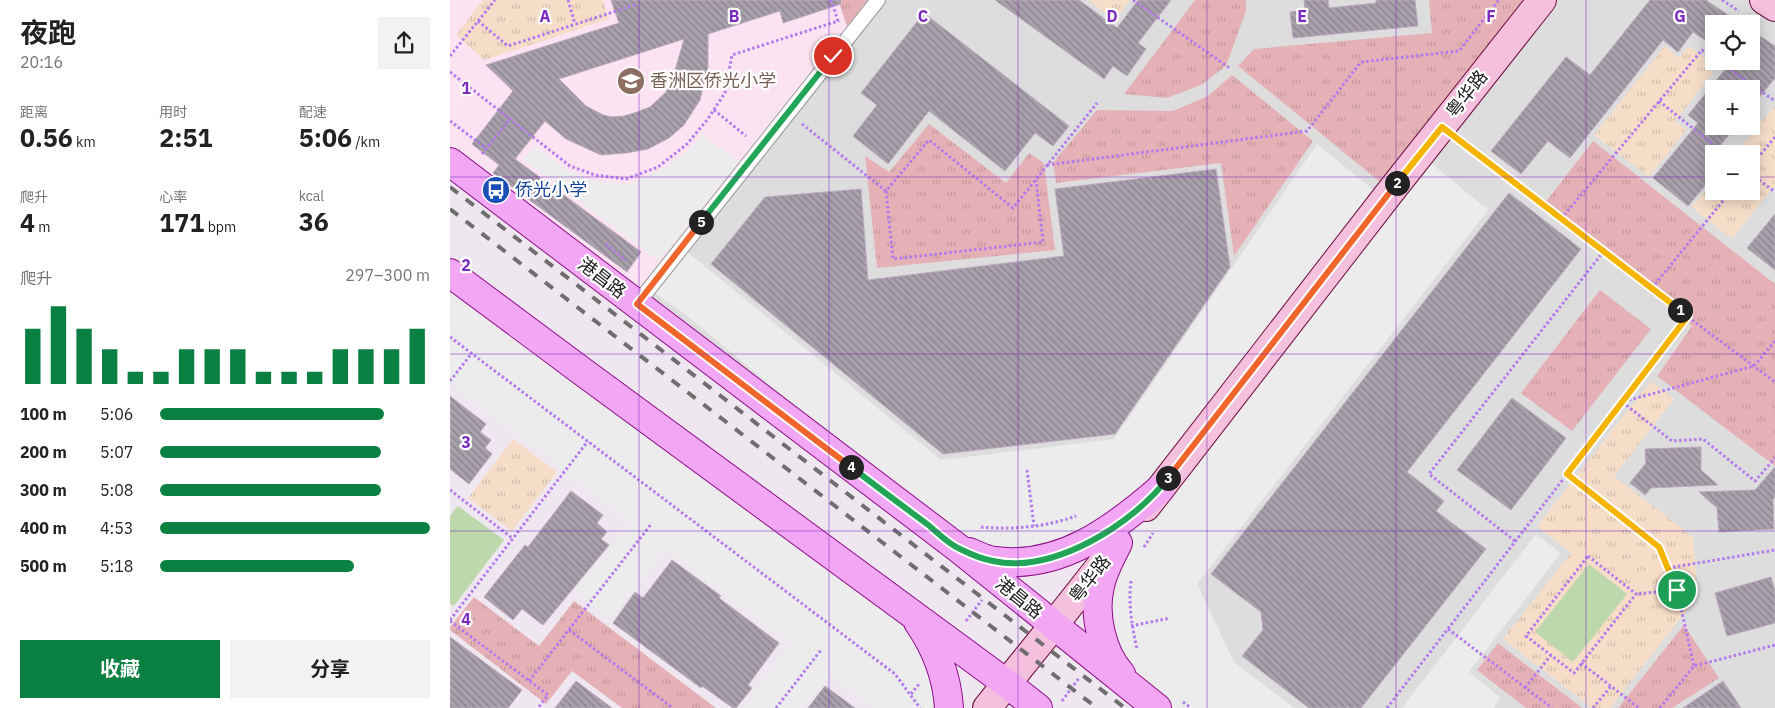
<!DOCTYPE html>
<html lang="zh">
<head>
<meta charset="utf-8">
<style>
  :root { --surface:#fff; --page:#f2f2f2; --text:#222; --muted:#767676; --accent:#0b8043 }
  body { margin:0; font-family:"IBM Plex Sans","Noto Sans SC",sans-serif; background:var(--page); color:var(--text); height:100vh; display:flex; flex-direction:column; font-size:19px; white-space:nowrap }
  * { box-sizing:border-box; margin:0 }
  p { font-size:16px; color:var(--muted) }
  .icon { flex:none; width:28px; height:28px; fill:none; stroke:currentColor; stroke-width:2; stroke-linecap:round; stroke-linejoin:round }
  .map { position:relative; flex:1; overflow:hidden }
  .panel { display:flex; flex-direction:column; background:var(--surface); width:450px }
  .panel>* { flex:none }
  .fabs { position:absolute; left:1255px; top:15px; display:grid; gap:10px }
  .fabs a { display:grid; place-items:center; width:55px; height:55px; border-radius:0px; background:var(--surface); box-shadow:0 2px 12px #0003; font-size:25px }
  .pin { position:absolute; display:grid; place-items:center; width:42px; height:42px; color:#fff; margin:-21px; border:2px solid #fff; border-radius:50%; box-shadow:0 1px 5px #0007 }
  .km { position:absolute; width:25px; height:25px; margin:-12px; border-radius:50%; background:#222; color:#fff; font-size:14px; line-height:25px; text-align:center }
  .round { display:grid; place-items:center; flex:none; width:52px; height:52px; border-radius:0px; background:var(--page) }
  .overview { display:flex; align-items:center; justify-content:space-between; height:85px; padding:0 20px }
  h1 { font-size:28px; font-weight:700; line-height:38px }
  .stats { display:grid; grid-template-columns:repeat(3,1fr); gap:8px; height:85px; padding:5px 20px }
  .stats div { display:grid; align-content:center }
  .stats b { font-size:25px; font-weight:700 }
  .stats small { font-size:14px; font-weight:400 }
  .stats p { font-size:14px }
  .chart { height:140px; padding:10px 20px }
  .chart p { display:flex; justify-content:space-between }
  .chart svg { width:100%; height:90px; margin-top:5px; stroke:var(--accent); stroke-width:6 }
  .primary-button { display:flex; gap:10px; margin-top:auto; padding:10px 20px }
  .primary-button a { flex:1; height:58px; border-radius:0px; background:var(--accent); color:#fff; font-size:20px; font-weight:700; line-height:58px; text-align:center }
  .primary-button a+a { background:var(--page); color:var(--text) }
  ul { padding:0 20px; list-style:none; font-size:16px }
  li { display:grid; grid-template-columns:80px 60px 1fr; align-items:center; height:38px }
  li i { height:12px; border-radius:6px; background:var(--accent) }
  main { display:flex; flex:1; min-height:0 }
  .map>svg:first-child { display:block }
  .residential { fill:#ddddde; fill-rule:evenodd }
  .education { fill:#fce3f2 }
  .grass { fill:url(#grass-tufts) }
  .park { fill:url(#park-tufts) }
  .parking { fill:#ececec }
  .water { fill:#bdd9ab }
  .building { fill:url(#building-back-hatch); stroke:#bcaac0; fill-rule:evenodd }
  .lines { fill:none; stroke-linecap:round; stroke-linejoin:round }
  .lane-casing { stroke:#979797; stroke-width:16 }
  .secondary-casing { stroke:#6f0f3e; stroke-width:30 }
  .primary-casing { stroke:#8e0d86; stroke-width:30 }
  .path { stroke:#b379ee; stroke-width:3; stroke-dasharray:2.5 2.5; stroke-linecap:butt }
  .lane { stroke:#fff; stroke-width:14 }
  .secondary { stroke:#f4c0dd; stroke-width:28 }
  .primary { stroke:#f1a7f4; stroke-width:28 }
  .rail { stroke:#6e6e6e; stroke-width:4; stroke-dasharray:10 10; stroke-linecap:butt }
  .split-1-casing { stroke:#fff; stroke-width:10 }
  .split-2-casing { stroke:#fff; stroke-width:10 }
  .split-3-casing { stroke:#fff; stroke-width:10 }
  .split-4-casing { stroke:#fff; stroke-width:10 }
  .split-5-casing { stroke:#fff; stroke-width:10 }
  .split-6-casing { stroke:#fff; stroke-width:10 }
  .split-1 { stroke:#f5b400; stroke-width:6 }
  .split-2 { stroke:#f5b400; stroke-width:6 }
  .split-3 { stroke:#f0652b; stroke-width:6 }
  .split-4 { stroke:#22a559; stroke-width:6 }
  .split-5 { stroke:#f0652b; stroke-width:6 }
  .split-6 { stroke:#22a559; stroke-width:6 }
  .grid { fill:none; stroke:#7b2cbf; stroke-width:1; stroke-opacity:0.55 }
  .labels { text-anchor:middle; stroke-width:4.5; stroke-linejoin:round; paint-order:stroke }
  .education-label { font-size:18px; fill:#785e54; stroke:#fff; text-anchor:start }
  .street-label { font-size:18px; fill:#202020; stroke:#fff }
  .transit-label { font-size:18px; fill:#164399; stroke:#fff; text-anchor:start }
  .grid-label { font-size:16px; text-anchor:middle; font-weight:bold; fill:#7b2cbf; stroke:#fff; stroke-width:4.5; stroke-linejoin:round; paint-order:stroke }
</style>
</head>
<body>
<main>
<section class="panel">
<div class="overview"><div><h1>夜跑</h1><p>20:16</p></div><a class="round"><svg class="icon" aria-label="share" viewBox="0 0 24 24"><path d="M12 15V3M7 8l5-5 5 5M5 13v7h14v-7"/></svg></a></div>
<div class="stats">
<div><p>距离</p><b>0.56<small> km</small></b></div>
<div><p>用时</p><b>2:51</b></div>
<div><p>配速</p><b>5:06<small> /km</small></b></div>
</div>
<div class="stats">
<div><p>爬升</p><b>4<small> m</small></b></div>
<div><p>心率</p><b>171<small> bpm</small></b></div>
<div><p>kcal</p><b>36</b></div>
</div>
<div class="chart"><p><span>爬升</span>297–300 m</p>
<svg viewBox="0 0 160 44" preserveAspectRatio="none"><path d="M5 44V17M15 44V6M25 44V17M35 44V27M45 44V38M55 44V38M65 44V27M75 44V27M85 44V27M95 44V38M105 44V38M115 44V38M125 44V27M135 44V27M145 44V27M155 44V17"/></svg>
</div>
<ul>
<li><b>100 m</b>5:06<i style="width:83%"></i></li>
<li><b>200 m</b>5:07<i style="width:82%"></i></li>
<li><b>300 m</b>5:08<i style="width:82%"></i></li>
<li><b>400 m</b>4:53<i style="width:100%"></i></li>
<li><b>500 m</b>5:18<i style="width:72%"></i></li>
</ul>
<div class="primary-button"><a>收藏</a><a>分享</a></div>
</section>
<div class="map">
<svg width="1325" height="708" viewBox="0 0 1325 708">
  <defs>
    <pattern id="grass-tufts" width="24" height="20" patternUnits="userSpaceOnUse" patternTransform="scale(1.25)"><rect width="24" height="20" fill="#e5b1b6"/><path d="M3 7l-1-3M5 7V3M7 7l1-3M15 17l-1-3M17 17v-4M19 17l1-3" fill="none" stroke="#c4989c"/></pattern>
    <pattern id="park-tufts" width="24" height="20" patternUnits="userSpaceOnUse" patternTransform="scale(1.25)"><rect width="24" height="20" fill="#f5ddc8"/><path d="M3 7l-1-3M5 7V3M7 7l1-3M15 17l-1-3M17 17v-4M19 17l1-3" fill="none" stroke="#d2bdac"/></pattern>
    <pattern id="building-back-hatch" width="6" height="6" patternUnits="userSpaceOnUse" patternTransform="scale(1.25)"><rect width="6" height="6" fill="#a8a0aa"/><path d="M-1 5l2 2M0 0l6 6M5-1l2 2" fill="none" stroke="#88828a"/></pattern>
  </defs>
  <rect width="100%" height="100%" fill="#efe7ef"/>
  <path class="residential" d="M428,0H1312L1325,9V708H709L669,543L919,220L560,561L187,304ZM1264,24H1301V61H1264ZM1264,89H1301V126H1264ZM1264,154H1301V191H1264Z"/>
  <path class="education" d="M0,0H427L187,304L0,163Z"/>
  <path class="grass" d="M388,0H418L397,26Z
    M745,0H796V11L776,66L751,85L717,98L674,94Z
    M979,0H1083L935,186L788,66L804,49L982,33Z
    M782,75L863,141L784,256L771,163L606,183L603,163L647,110L723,111L758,96Z
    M479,124L556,183L579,153L594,163L605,250L427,268L415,156L439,172Z
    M1143,141L1325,284V466L1207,376L1242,326L1091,208Z
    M1150,290L1201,329L1122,431L1071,393Z
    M24,597L89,646L124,601L266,708H172L122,671L96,704L0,630V627Z
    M1234,625L1269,678L1222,708H1168Z
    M1048,643L1132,708H1076L1027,670Z"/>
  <path class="park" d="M33,0H153L159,19L34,60L6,35Z
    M638,0H680L665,20Z
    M1215,46L1229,58L1239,46L1267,68L1225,121L1236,130L1199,177L1144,135Z
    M1324,106L1325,107V185L1282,239L1242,207L1264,180V191H1301V154H1285Z
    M1201,381L1224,399L1164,476L1243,537L1248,596L1160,708H1142L1053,639L1121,553L1087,526Z
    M63,439L107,472L62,531L18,498Z"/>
  <path class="parking" d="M251,134L289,161L209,261L74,160L85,145L116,170L148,182L178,184L213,168L241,148Z
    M867,144L931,196L672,515L582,556L509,542L236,315L203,292L235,250L491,460L664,439Z
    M975,158L1038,210L747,584L784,662L844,708H716L663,648L656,584L672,545Z
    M0,280L457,619L493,708H423L380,675L353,708H292L340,643L216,549L160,619L126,592L181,522L0,383Z
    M1086,534L1111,553L1019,672L1051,698L1043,708H952Z"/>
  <path class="water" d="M8,506L54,540L4,606L0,604V516Z
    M1139,564L1177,594L1123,662L1085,632Z"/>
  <path class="building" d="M161,0H391V4L333,23L330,11L258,34V67L250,100L234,125L219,138L198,149L176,153L151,155L116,139L95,121L65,159L191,252L177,272L43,173L49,165L22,144L63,91L36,65L169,23ZM234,39L222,81L216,92L200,107L187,112L174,116L162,117L153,115L136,106L109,79Z
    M545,0H629L667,28L688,0H721L688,43L696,49L677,76L663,66L654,79Z
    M854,0H878L879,8L926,3V0H965L968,26L843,38L840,12L855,10Z
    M1200,0H1256L1291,24H1264V46L1243,32L1228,52L1213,40L1120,158L1098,141L1071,174L1041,151L1116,57L1140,75Z
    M474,13L619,126L603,146L585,133L555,171L479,111L438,164L403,136L427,105L411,93Z
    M1301,30L1325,46V78L1301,107V89H1264V126H1286L1264,153V175L1238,206L1203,178L1248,123L1238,115L1282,61H1301Z
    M766,169L780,267L665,434L493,454L261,264L315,197L411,189L418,280L614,256L605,189Z
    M1059,193L1131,249L957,472L994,501L986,511L1036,549L911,708H859L792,656L813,630L811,612L761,574Z
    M1325,214V270L1297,248Z
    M0,396L36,424L30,432L41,440L35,448L42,454L19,484L0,469Z
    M1062,398L1116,438L1061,510L1007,470Z
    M1251,447V470L1268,485L1201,488L1195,495L1180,483L1196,463L1195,449Z
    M1325,467V497L1323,499L1324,529L1269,532L1267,508L1249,492L1305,490Z
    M121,491L153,515L147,523L157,532L151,539L159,545L93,625L72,609L63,620L34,597L75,545L78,547Z
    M222,560L271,596L269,598L329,643L298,685L302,688L286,708H283L252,686L251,688L163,623L185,592L193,598Z
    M1321,577L1325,591V623L1277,636L1265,593Z
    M0,637L72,690L58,708H0Z
    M126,681L162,708H105Z
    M1273,681L1291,708H1233Z
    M375,686L405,708H358Z"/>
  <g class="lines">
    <defs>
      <path id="lane" d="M187,304L428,0"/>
      <path id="secondary" d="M1314,0L1325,7
        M696,507L937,196L1092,0
        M537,708L603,626L659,555"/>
      <path id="primary" d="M0,162L508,548L707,708
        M0,273L133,372L556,683L588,708
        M668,543C661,557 653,571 650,586C643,614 652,653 671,674
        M519,552C527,555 536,560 544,561C610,570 664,529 710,489
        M468,622C486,648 497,676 499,708"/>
    </defs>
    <use href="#lane" class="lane-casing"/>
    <use href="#secondary" class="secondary-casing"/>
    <use href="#primary" class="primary-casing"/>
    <path class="path" d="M118,0L125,24
      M683,0L781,69
      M1272,0L1289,11
      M28,21L58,46L185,5
      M0,56L45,0
      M1268,61L1325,101
      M0,72L120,166L145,175L176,179L208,167L237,144L257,120L275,93L282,55L388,21L381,0
      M1209,101L1275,154
      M264,110L296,136
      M0,121L37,149
      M352,124L436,191L479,140L563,208L647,103
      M32,154L60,119
      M597,165L857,131L911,62L1009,51L1049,0
      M1301,166L1325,137
      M1301,174L1325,192
      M436,191L443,259L593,242L586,180
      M1111,219L1252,50L1264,58
      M156,244L176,261
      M1202,288L1281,191
      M1238,317L1325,382
      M0,337L445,674L470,708
      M1325,341L1304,366L1172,402L1222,441L1253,439L1305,481L1325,458
      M0,381L22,353
      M577,470L584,526
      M1117,474L1209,547L1227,590L1186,594
      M0,490L62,538
      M531,527C563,530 596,527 626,516
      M1065,541L979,474L1154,251
      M694,547L703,533
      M1138,556L1186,594L1124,673L1076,636Z
      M1218,568L1325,550
      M681,581C678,604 682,626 687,649
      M1227,590L1244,666
      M0,620L138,441
      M0,621L98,695L88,708
      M516,621L532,600
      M681,626L720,618
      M998,629L1102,708
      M119,630L223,708
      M1131,663L1189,708
      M79,681L202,523
      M1075,688L1101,655
      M461,694L469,684
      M612,701L629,678
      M733,702L741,708
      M326,708L371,650
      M937,708L1238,317L1012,142
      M1143,708L1161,686
      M1210,708L1244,666L1325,645"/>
    <use href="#lane" class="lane"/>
    <use href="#secondary" class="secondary"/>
    <use href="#primary" class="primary"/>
    <path class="rail" d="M0,187L675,708
      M0,209L647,708"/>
  </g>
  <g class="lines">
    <defs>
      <path id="split-1" d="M1227,590L1209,547L1117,474L1238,316L1230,310"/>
      <path id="split-2" d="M947,183L992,127L1230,310"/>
      <path id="split-3" d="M718,478L947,183"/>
      <path id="split-4" d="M401,467C426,486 451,505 477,524C487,532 498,544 510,549C520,554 532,559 543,561C603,574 682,525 718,478"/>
      <path id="split-5" d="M251,222L187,304L401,467"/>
      <path id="split-6" d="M251,222L383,56"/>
    </defs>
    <use href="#split-1" class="split-1-casing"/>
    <use href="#split-2" class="split-2-casing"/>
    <use href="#split-3" class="split-3-casing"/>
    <use href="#split-4" class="split-4-casing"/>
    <use href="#split-5" class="split-5-casing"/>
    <use href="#split-6" class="split-6-casing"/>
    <use href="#split-1" class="split-1"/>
    <use href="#split-2" class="split-2"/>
    <use href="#split-3" class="split-3"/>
    <use href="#split-4" class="split-4"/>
    <use href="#split-5" class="split-5"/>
    <use href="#split-6" class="split-6"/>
  </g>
  <path class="grid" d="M189,0V708M379,0V708M568,0V708M757,0V708M946,0V708M1136,0V708M0,177H1264M1301,177H1325M0,354H1325M0,531H1325"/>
  <defs>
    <symbol id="school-disc" viewBox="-11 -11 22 22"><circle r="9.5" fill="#8d6e63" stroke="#fff"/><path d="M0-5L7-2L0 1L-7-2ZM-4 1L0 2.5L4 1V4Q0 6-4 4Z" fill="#fff"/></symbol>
    <symbol id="bus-disc" viewBox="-11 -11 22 22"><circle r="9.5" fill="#1a4fb4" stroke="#fff"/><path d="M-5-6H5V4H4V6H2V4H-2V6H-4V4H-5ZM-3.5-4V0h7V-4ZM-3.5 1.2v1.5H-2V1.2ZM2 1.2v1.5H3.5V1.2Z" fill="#fff"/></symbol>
  </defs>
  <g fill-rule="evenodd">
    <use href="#school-disc" x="165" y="65" width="32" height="32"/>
    <use href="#bus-disc" x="30" y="174" width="32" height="32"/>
  </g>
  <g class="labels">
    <g class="education-label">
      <text x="200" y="87">香洲区侨光小学</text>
    </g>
    <g class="street-label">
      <text transform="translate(1017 94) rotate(-52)" y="6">粤华路</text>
      <text transform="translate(152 278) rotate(37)" y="6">港昌路</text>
      <text transform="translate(640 579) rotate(-52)" y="6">粤华路</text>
      <text transform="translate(569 598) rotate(39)" y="6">港昌路</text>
    </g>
    <g class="transit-label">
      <text x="65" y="196">侨光小学</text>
    </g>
  </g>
  <g class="grid-label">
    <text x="95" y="22">A</text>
    <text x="284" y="22">B</text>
    <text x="473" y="22">C</text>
    <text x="662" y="22">D</text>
    <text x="852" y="22">E</text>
    <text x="1041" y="22">F</text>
    <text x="1230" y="22">G</text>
    <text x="16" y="94">1</text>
    <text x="16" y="271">2</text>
    <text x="16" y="448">3</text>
    <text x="16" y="625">4</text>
  </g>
</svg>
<div class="fabs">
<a><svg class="icon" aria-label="locate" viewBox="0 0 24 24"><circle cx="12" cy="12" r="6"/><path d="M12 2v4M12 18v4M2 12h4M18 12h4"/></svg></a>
<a>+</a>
<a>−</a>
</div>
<div class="pin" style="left:1227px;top:590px;background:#1e9e55"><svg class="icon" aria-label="arrive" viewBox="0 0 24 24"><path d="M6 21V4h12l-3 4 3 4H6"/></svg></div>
<div class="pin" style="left:383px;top:56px;background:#d93025"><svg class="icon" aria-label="check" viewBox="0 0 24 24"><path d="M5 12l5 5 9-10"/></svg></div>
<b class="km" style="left:1230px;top:310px">1</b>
<b class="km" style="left:947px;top:183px">2</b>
<b class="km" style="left:718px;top:478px">3</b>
<b class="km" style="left:401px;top:467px">4</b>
<b class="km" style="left:251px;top:222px">5</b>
</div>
</main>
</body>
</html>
